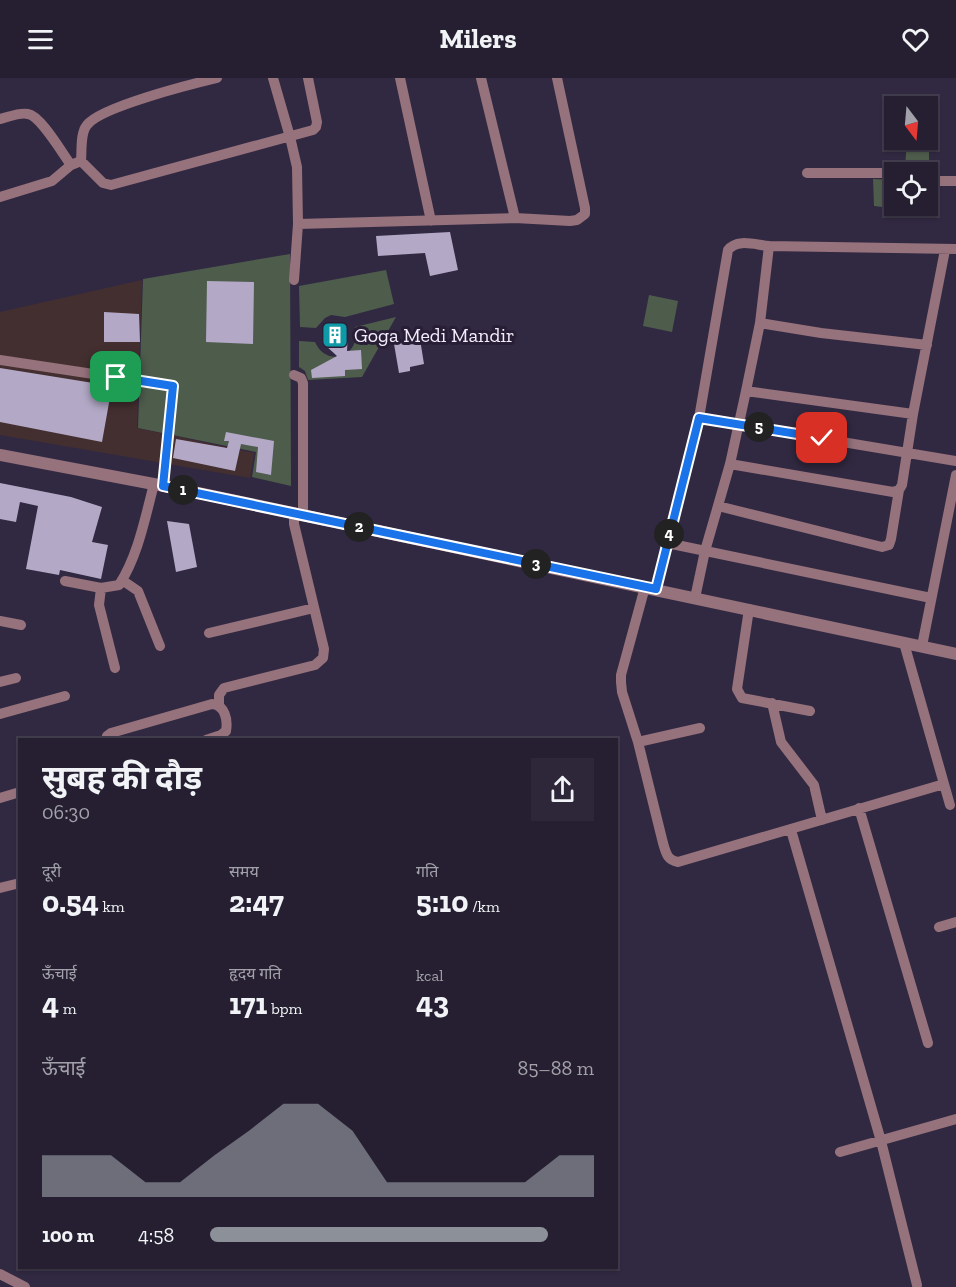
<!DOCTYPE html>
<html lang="hi">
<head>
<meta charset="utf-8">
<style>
  :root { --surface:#251f31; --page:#2d2739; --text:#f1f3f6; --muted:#a3a2ab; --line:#423d4d; --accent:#8c9099 }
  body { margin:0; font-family:"Zilla Slab","Noto Sans Devanagari",serif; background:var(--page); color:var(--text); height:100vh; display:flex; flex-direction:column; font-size:22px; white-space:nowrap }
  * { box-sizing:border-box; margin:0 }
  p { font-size:20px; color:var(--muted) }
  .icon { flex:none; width:33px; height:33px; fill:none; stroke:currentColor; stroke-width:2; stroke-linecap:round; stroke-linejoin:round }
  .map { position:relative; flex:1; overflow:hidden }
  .sheet { position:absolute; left:18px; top:660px; width:600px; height:531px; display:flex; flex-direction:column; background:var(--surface); border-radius:0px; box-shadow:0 2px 4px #0004,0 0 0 2px var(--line) }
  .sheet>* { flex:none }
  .needle { width:39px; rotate:164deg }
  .controls { position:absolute; left:884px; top:18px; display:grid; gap:12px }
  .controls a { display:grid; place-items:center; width:54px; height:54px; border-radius:0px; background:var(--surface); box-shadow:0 2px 4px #0004,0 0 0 2px var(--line); font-size:30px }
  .pin { position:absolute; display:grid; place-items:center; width:51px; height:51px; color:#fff; margin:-26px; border-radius:12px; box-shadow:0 3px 9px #0006 }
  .km { position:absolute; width:30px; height:30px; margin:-15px; border-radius:50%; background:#222; color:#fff; font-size:16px; line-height:30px; text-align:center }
  .round { display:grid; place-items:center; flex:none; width:63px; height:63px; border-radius:0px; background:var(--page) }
  .head { display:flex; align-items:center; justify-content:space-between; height:102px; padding:0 24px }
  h1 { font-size:33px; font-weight:700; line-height:45px }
  .figures { display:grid; grid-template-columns:repeat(3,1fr); gap:9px; height:102px; padding:6px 24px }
  .figures div { display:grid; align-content:center }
  .figures b { font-size:30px; font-weight:700 }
  .figures small { font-size:16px; font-weight:400 }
  .figures p { font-size:16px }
  .chart { height:168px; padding:12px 24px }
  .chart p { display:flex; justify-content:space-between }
  .chart svg { width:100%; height:108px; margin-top:6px; fill:var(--accent); opacity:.7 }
  ul { padding:0 24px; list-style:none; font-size:20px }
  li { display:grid; grid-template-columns:96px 72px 1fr; align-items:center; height:45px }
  li i { height:15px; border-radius:8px; background:var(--accent) }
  header { display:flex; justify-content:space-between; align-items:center; height:78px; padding:0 24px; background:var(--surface); font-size:27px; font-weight:700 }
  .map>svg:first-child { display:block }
  .commercial { fill:#442f30 }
  .green { fill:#4e5c4c }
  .building { fill:#b3a9c7 }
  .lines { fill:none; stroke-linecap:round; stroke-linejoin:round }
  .minor { stroke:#96727c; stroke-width:10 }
  .tertiary { stroke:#96727c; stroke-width:12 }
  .route-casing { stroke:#fff; stroke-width:12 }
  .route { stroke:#1a73e8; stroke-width:8 }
  .labels { text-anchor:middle; stroke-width:6; stroke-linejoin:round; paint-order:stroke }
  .poi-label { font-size:20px; fill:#f3eefd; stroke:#281f36; text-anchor:start }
</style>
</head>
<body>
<header><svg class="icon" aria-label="menu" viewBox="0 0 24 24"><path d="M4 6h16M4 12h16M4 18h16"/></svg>Milers<svg class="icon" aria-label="heart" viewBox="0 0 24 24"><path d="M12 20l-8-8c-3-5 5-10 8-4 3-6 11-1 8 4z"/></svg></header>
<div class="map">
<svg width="956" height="1209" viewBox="0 0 956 1209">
  <rect width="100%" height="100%" fill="#312941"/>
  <path class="commercial" d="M142,202L137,350L254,375L250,400L0,357V234Z"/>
  <path class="green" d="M929,46V95L905,89L907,62H927V47Z
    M873,101L894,102V128H899V131L874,128Z
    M290,176L291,408L252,399L256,374L138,350L143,201Z
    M386,192L394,226L345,239L331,237L325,240L316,250L300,249L299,208Z
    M649,217L678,223L672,254L643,248Z
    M396,239L362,299L308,302L305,293L299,289V263L315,264C327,291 362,278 355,249Z"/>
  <path class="building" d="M450,154L458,192L430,198L425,175L378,178L376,158Z
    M207,203L254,204L253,266L206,264Z
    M104,234L139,236L140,264H104Z
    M339,245L348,254L347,273L361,272L362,291L345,292V298L312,300L311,292L337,278L325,267L322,259L327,248Z
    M419,255L424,286L410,289V293L399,295L394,266L409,263L407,257Z
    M0,290L112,308L102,364L0,344Z
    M226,354L274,363L271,397L256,394L258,369L241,366L235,393L173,380L176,361L227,370L229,363H224Z
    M0,405L71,419L102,429L92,464L108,467L101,501L60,492L59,497L26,491L38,428L20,424L16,444L0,441Z
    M167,443L189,446L197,489L176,494Z"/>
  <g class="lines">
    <path class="minor" d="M273,0L290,59L297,89L298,146
      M400,0L431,143
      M481,0L515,140
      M0,41C9,39 19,34 28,36C41,38 62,75 71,87
      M81,83C82,73 80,55 87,47C100,29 192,6 217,0
      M807,95H894
      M927,101L937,103H956
      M0,119L52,103L71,87L81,83L103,105L111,107L313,52L316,49L317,44L308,0
      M294,202L298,146L515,140L570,143L577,142L585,136V130L557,0
      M760,245L821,255L927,267
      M0,282L173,308L163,408
      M294,297L301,300L303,305V437
      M746,313L913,336
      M699,340L956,383
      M730,386L893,414L899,412L902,407L913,336L945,172
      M718,428L882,469L889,467L891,461L899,412
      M667,465L931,520
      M122,502L138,513L160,568
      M65,503L101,510L119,507C138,478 145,440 154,406
      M645,509L621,597V604L622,614L638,664L663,765C666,775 667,782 678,784L944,706
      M101,510L99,527L115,590
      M656,511L699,340L728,172C737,160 756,167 769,168L956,171
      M695,520L705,473L730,386L746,313L760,245L769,168
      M749,531L737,611L742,620L810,633
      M0,543L21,547
      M209,555L314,530
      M904,565L950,727
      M922,568L956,397
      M0,604L16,600
      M772,625L781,664L814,707L822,742
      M219,627V617L224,610L315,587L323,580L324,571L294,446V435
      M0,636L65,618
      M106,662L107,658L111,655L212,626C225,627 228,642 226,653L221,657L206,662
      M638,664L700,650
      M0,720L20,714
      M859,730L928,965
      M791,752L881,1063L917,1207
      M0,810L20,805
      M939,849L956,844
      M840,1074L956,1041
      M0,1196L25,1209"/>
    <path class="tertiary" d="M0,377L180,411L956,576"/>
  </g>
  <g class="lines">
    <defs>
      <path id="route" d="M116,299L173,308L163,408L656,511L699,340L822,360"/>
    </defs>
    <use href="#route" class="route-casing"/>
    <use href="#route" class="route"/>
  </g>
  <defs>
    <symbol id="building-square" viewBox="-11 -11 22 22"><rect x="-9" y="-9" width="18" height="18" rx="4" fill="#0f9aa8" stroke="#281f36"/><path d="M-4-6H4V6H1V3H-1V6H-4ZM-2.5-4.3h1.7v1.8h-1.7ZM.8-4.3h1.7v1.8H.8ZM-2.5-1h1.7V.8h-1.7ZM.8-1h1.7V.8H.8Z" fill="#fff"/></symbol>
  </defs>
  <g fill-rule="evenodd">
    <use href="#building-square" x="320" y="242" width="30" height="30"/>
  </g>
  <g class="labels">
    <g class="poi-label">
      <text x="354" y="264">Goga Medi Mandir</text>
    </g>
  </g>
</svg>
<div class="controls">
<a><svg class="needle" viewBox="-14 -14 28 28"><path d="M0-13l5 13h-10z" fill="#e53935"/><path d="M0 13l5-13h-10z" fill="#a3a2ab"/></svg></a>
<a><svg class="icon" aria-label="locate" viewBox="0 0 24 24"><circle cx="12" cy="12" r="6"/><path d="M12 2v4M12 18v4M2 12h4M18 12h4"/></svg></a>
</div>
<div class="pin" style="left:116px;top:299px;background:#1e9e55"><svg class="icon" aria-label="arrive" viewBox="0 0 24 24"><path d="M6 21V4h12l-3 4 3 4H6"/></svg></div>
<div class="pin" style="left:822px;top:360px;background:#d93025"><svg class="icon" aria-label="check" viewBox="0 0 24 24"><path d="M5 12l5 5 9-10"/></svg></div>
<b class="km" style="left:183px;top:412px">1</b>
<b class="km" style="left:359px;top:449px">2</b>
<b class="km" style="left:536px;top:486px">3</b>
<b class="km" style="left:669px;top:456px">4</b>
<b class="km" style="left:759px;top:349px">5</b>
<section class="sheet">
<div class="head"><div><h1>सुबह की दौड़</h1><p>06:30</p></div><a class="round"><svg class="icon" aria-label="share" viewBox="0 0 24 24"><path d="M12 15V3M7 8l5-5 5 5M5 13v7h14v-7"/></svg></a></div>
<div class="figures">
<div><p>दूरी</p><b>0.54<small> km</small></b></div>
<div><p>समय</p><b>2:47</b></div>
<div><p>गति</p><b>5:10<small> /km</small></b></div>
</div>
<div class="figures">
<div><p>ऊँचाई</p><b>4<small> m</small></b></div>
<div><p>हृदय गति</p><b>171<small> bpm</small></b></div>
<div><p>kcal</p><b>43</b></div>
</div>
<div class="chart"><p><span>ऊँचाई</span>85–88 m</p>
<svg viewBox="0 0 160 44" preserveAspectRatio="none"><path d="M0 44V27L10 27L20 27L30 38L40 38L50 27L60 17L70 6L80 6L90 17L100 38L110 38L120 38L130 38L140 38L150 27L160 27V44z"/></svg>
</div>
<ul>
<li><b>100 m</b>4:58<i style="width:88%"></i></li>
</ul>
</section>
</div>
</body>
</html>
